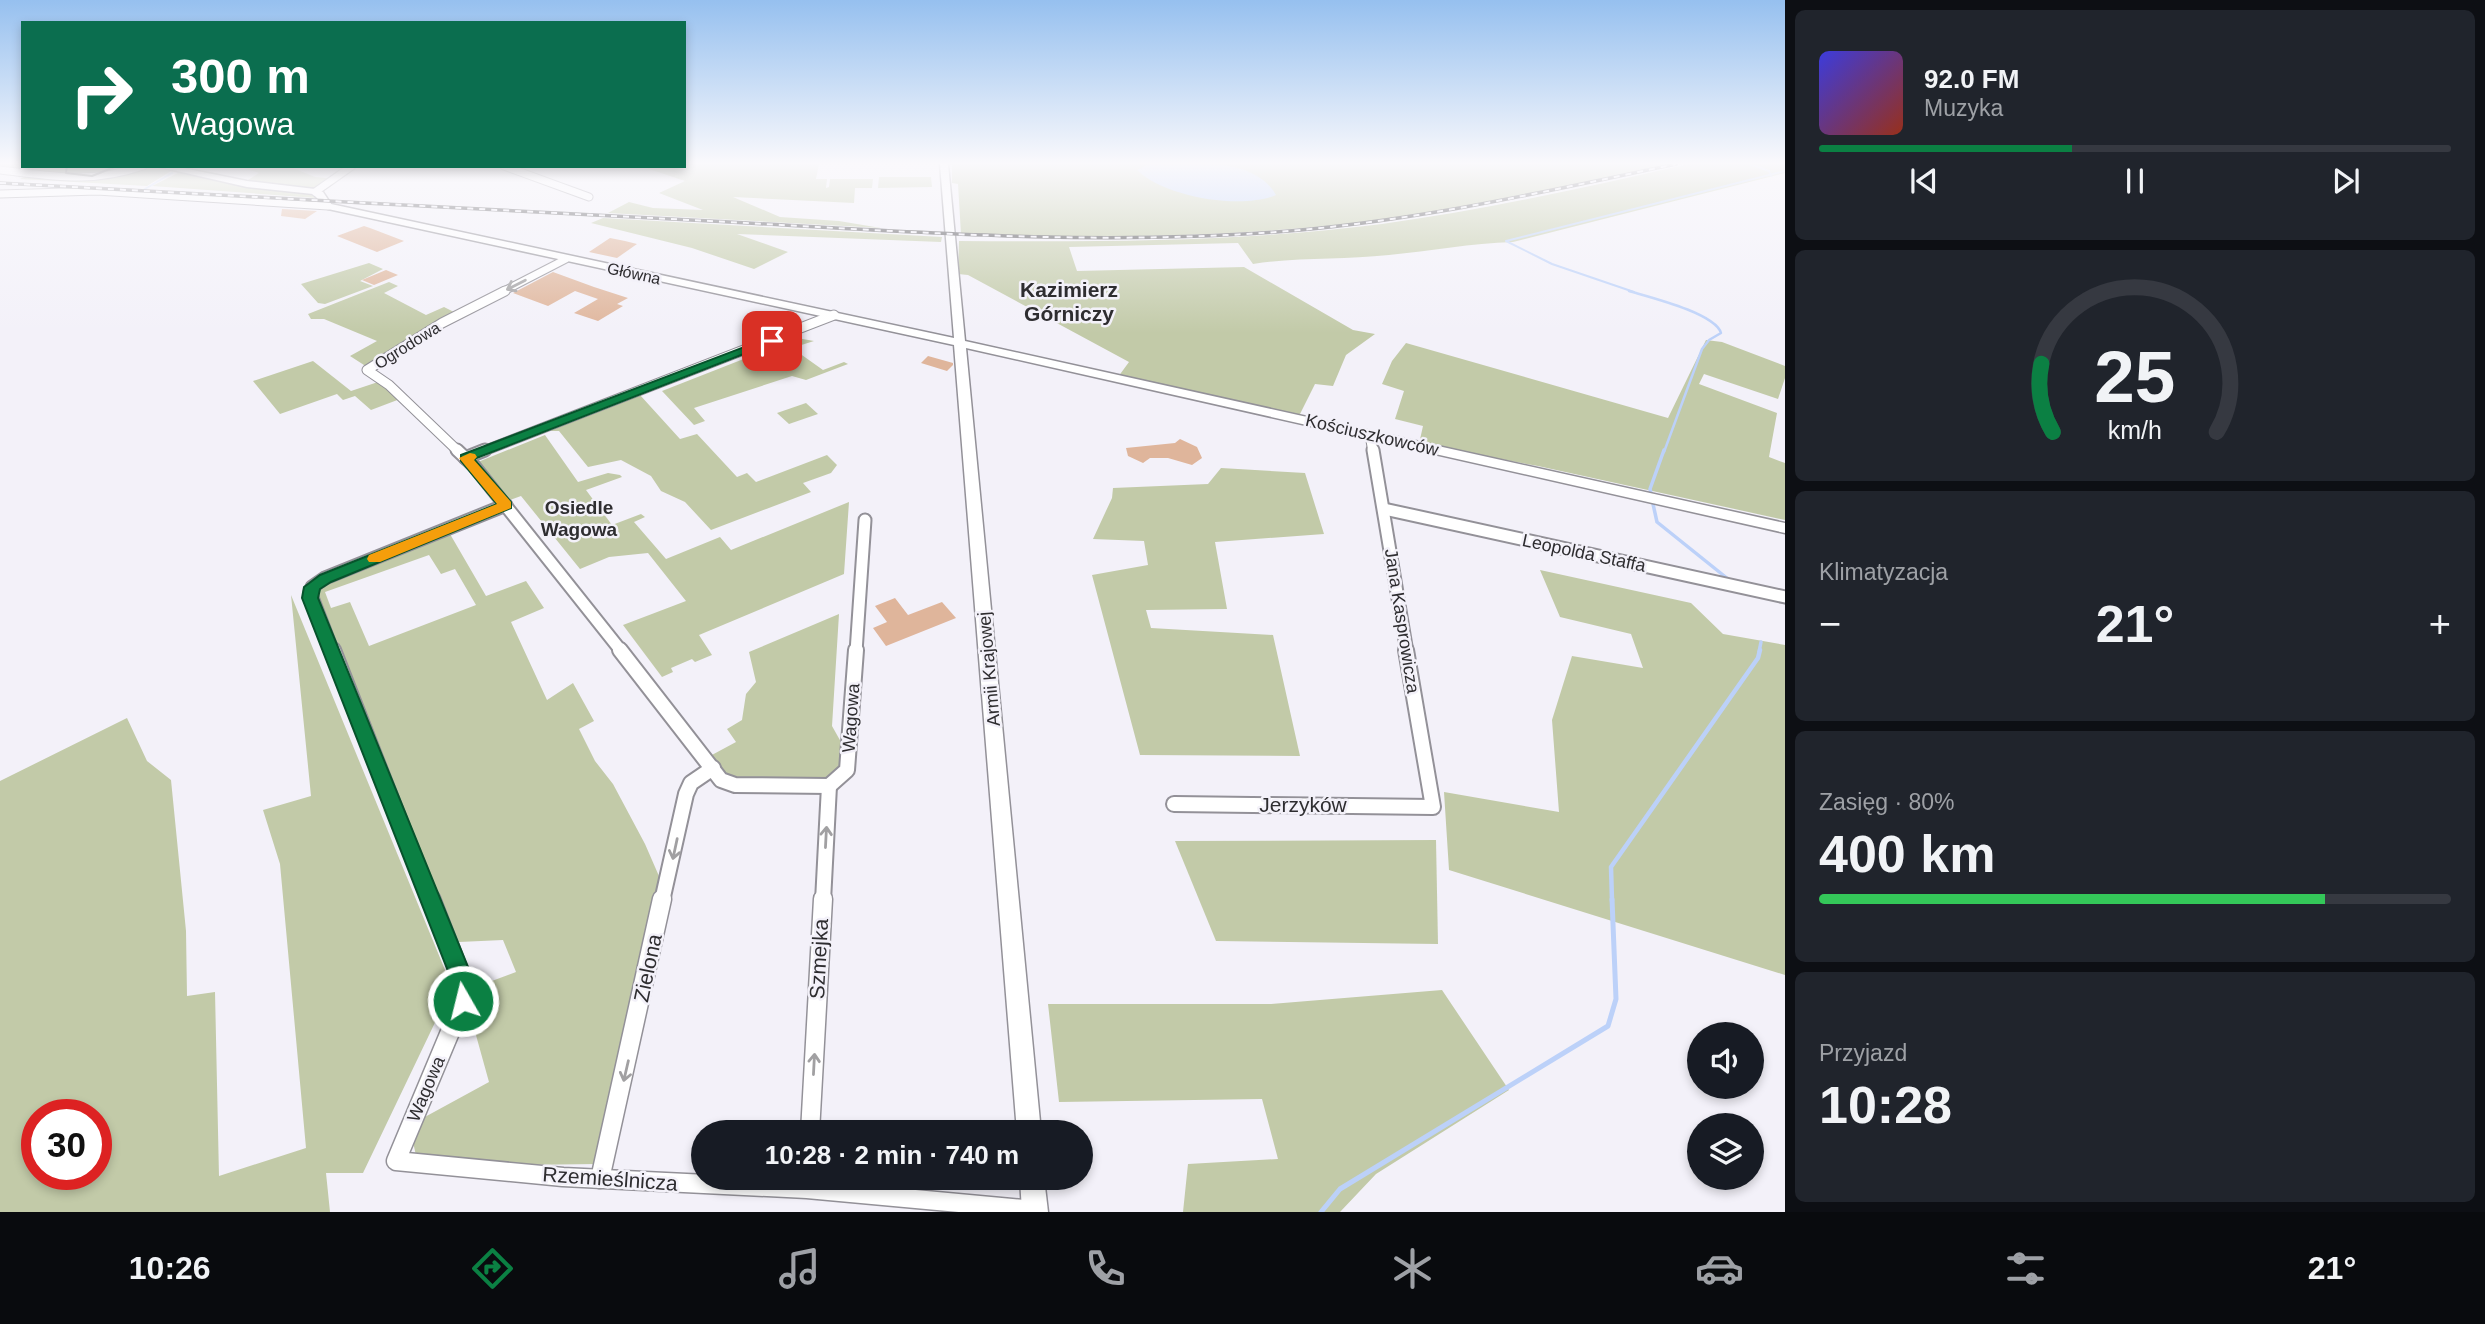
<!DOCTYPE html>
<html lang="pl">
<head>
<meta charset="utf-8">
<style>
  :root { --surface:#171b24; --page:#20242c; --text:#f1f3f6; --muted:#9ea1a6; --line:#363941; --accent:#0b8043 }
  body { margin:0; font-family:Helvetica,sans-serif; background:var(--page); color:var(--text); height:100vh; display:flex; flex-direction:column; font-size:26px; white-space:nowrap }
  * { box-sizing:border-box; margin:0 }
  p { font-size:23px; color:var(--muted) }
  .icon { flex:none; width:38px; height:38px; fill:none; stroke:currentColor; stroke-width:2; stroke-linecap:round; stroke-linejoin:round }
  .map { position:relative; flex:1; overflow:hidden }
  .panel { display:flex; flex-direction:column; gap:10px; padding:10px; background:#0d0f14; width:700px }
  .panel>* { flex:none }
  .banner { position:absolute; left:21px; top:21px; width:665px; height:147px; border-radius:0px; box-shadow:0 4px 10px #0003; background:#0b6e4f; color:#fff; overflow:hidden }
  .tools { position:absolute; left:1687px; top:1022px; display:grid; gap:14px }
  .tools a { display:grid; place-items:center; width:77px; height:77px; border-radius:50%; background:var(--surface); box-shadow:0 4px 10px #0003; font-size:35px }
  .speed { position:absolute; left:21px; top:1099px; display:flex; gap:14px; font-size:35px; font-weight:700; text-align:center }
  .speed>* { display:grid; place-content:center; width:91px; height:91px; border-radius:50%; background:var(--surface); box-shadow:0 4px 10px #0003; line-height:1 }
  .speed .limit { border:10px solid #d22; background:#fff; color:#111 }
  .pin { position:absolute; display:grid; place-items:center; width:60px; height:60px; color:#fff; margin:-30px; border-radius:14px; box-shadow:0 4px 10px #0006 }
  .me { position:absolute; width:77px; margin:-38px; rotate:352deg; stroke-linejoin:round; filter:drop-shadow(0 0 5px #0008) }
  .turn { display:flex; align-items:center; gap:24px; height:147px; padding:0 35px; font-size:32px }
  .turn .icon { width:91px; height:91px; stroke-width:2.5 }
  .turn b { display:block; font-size:49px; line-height:60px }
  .big { font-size:52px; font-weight:700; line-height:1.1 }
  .panel .tile { flex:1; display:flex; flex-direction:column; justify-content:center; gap:10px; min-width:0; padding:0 24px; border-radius:10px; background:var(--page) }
  .panel .dial { align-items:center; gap:0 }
  .dial svg { height:182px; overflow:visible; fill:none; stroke:var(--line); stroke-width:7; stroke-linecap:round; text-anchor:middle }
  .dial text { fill:var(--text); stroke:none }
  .song { display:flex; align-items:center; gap:21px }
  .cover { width:84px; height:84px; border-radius:10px; background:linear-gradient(135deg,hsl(240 70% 55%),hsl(10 70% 35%)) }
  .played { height:7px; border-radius:4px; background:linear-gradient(90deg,var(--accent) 40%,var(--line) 40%) }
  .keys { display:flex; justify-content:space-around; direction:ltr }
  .heat { display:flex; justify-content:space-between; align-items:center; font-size:38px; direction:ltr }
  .charge { height:10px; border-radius:5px; background:linear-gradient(90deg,#34c759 80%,var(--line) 0) }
  .trip { position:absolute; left:691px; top:1120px; width:402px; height:70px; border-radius:35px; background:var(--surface); box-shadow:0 4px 10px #0003; font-weight:700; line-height:70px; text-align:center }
  .tab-bar { display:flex; height:112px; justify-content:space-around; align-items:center; background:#090b0e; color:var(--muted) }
  .tab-bar .icon { width:49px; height:49px }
  .tab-bar .current { color:var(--accent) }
  .tab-bar b { font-size:32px; color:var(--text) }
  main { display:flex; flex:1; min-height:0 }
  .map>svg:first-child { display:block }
  .green { fill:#c2caa8; fill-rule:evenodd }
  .water { fill:#bcd1f9 }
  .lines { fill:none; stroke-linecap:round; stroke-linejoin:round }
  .stream-far4 { stroke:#bcd1f9; stroke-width:2 }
  .stream-far3 { stroke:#bcd1f9; stroke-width:2.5 }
  .stream-far2 { stroke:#bcd1f9; stroke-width:3.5 }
  .stream-far1 { stroke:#bcd1f9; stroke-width:4.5 }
  .stream { stroke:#bcd1f9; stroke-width:5 }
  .building { fill:#dfb59b }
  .minor-far4-casing { stroke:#939198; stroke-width:9 }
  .minor-far3-casing { stroke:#939198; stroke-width:11 }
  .minor-far2-casing { stroke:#939198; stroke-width:15 }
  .minor-far1-casing { stroke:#939198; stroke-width:18 }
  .minor-casing { stroke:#939198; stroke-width:21 }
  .tertiary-casing { stroke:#939198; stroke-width:3 }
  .minor-far4 { stroke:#fff; stroke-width:7 }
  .minor-far3 { stroke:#fff; stroke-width:9 }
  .minor-far2 { stroke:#fff; stroke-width:11 }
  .minor-far1 { stroke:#fff; stroke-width:14 }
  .minor { stroke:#fff; stroke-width:18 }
  .tertiary { fill:#fff; fill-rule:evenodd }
  .tram { stroke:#4a494d; stroke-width:2 }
  .rail-casing { stroke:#4a494d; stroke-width:3.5 }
  .rail { stroke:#f3f1f9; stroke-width:2; stroke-dasharray:6; stroke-linecap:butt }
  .oneway { stroke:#a1a0a2 }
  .route { fill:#0b8043; stroke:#07532c; stroke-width:2 }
  .slow { fill:#f59e0b }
  .labels { text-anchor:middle; stroke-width:5; stroke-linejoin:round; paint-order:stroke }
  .far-street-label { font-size:16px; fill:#2e2d30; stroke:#f3f1f9 }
  .street-label { font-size:18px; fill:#2e2d30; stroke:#f3f1f9 }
  .neighbourhood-label { font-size:19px; font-weight:bold; fill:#2e2d30; stroke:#f3f1f9 }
  .far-district-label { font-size:21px; font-weight:bold; fill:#2e2d30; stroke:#f3f1f9 }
  .near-street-label { font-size:21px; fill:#2e2d30; stroke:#f3f1f9 }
</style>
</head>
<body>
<main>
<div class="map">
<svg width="1785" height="1212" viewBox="0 0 1785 1212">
  <rect width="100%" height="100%" fill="#f3f1f9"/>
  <g class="green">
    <path d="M0,164H23V166H137L94,177L0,168Z"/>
    <path d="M684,164H819L816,179H827L826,188L829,187L830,179H873L872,188H855L854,203L733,197L780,217L839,221L881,228L608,213L629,202L653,208L703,210L659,193L685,181L640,166H684Z"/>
    <path d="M952,164H1670C1577,183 1484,207 1390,219C1248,237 1104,239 961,234L958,184L952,183Z"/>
    <path d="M1689,164H1785V173L1513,242C1471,243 1431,251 1389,255C1343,260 1298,257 1253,264L1238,243L1069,247L1077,271L1244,267L1353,330L1375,334L1346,355L1333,386L1315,384L1298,418L1199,393L1118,377L1129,362L968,275L958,274L959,241C1100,242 1242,242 1382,224C1485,210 1587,187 1689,164Z"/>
    <path d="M238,166H288L315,177L327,178L314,189L248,180L259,173Z"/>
    <path d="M149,167L171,171L147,186L20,179L26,176L56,178Z"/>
    <path d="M178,173L312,195L316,198L152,186Z"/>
    <path d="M879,177H931L932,187L878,188Z"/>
    <path d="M603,218L942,237L941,242L737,234L788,252L754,269L692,248L591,223Z"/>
    <path d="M369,263L383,269L360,281L373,286L325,304L318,303L301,284Z"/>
    <path d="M389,282L398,286L384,293L426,315L444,307L456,313L370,366L364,365L350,356L377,341L324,319H311L308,314Z"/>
    <path d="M797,338L814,341L792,348L823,370L844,362L848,364L806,380L792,376L694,408L705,421L694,425L662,391Z"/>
    <path d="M1706,340L1722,342L1785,366V378L1778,399L1704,374L1699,384L1777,413L1769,457L1785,463V520L1538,466L1419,444L1423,426L1395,419L1404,391L1382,384L1392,361L1406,343L1668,418Z"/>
    <path d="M313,361L351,391L378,382L400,399L371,410L355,396L343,400L337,394L280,414L253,381Z"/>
    <path d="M640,395L680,439L697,434L737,477L747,473L756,482L827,455L837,465L831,473L803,483L811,492L711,530L685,502L661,491L651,476L621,460L588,467L559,431H549Z"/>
    <path d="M806,403L818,414L789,424L777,413Z"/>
    <path d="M545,435L578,482L608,473L620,475L622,477L586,490L612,525L641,514L645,517L634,522L666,559L720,537L731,550L849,502L844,574L699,635L712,655L695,662L692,659L671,668L673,672L662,677L623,625L686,601L648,553L609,557L580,569L521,496L507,501L478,462Z"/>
    <path d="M1221,468L1305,473L1324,534L1215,542L1227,609L1146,610L1151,628L1273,635L1300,756L1140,755L1092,575L1148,565L1144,541L1093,539L1112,498L1113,488L1208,484Z"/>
    <path d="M450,534L486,596L526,581L544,608L511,622L547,700L573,683L594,721L579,729L595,761L613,784L645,844L662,883L597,1164L519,1165L417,1160L413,1142L423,1118L489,1082L469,1010L473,988L516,972L503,940L459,942L424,861L314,586ZM429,555L441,574L455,569L476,605L369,646L350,602L331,608L325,592Z"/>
    <path d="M1540,570L1691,603L1723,634L1785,645V975L1449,870L1444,792L1559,812L1552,720L1572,656L1643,668L1631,634L1560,617Z"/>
    <path d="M291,595L452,987L363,1173H326L330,1212H0V781L127,718L147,761L171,780L186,931L187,996L215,992L219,1176L306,1148L280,864L263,810L311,796ZM37,1115H96V1174H37Z"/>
    <path d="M839,614L832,726L841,742L840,771L818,783L726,779L710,756L736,742L727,729L742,720L746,694L756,682L749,652Z"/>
    <path d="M1436,840L1438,944L1216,941L1175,841Z"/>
    <path d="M1442,990L1509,1090L1376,1174L1340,1212H1183L1188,1164L1278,1159L1262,1099L1059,1102L1048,1004H1271Z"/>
  </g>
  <path class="water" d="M1150,164C1188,164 1254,155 1276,195C1241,210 1164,197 1137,170Z"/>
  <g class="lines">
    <g class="stream-far4">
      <path d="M1750,164L1769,171L1771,176"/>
      <path d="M140,192L172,173"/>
      <path d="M1634,292L1552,264L1506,241L1785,171"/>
    </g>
    <path class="stream-far3" d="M1629,291C1649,297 1715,313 1721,333L1709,340L1702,349L1664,452"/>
    <g class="stream-far2">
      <path d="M1651,493L1650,489L1664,450"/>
      <path d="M1653,504L1657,522L1728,579"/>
      <path d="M1759,652L1761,642"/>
    </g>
    <path class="stream-far1" d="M1612,901L1611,867L1758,658L1760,650"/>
    <path class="stream" d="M1321,1212L1340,1189L1608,1026L1616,999L1612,899"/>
  </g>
  <g class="building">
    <path d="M282,209L317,211L305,219L281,216Z"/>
    <path d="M364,226L370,228L404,241L377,252L337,236Z"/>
    <path d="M610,238L625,241L637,244L617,258L589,252Z"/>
    <path d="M386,270L398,275L374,285L362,280Z"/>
    <path d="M553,272L594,287L628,298L617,304L623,306L598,321L574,313L598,299L575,291L548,306L513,293Z"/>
    <path d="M928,356L953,363V365L947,371L921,363Z"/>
    <path d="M1180,439L1197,447L1202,458L1192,465L1168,458H1150L1143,463L1128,456L1126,448L1175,443Z"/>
    <path d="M895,598L908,615L942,602L956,618L886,646L873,628L887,622L875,606Z"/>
  </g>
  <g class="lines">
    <defs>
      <g id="minor-far4">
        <path d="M504,166L589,197"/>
        <path d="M0,170C53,176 91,184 143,166"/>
        <path d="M315,192L352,166"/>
        <path d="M0,194L97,191L328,206"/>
        <path d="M502,292L566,259"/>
      </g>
      <g id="minor-far3">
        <path d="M1370,435L1373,452"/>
        <path d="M459,452L389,385L367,370L442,323L505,291"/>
        <path d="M481,452L834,315"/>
      </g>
      <g id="minor-far2">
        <path d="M457,450L474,466L622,652"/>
        <path d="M1373,450L1407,652"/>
        <path d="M465,458L485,450"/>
        <path d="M1384,509L1785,597"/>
        <path d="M333,652L310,592L312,587L325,578L506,505"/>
        <path d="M856,652L865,520"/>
      </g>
      <g id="minor-far1">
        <path d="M333,650L431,901"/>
        <path d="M620,650L721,780L735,785L829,786L847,770L856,650"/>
        <path d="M1174,804L1433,807L1406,650"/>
        <path d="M662,901L686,794L691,783L713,768"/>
        <path d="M823,901L829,786"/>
      </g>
      <g id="minor">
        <path d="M431,899L464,984L463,1001L396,1161L563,1177L807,1189L1035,1210"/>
        <path d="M810,1132L823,899"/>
        <path d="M600,1179L662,899"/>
      </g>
      <g id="tertiary">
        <path d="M940,164H948L965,341L1785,523V533L966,348L1041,1132H1017L954,345L328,209L313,194L247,187L155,166H173L247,181L315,189L323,192L331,204L954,338Z"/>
        <path d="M1020,1178H1044L1048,1212H1022Z"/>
      </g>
    </defs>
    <use href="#minor-far4" class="minor-far4-casing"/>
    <use href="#minor-far3" class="minor-far3-casing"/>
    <use href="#minor-far2" class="minor-far2-casing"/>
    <use href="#minor-far1" class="minor-far1-casing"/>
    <use href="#minor" class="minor-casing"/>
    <use href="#tertiary" class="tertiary-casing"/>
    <use href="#minor-far4" class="minor-far4"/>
    <use href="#minor-far3" class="minor-far3"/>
    <use href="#minor-far2" class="minor-far2"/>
    <use href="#minor-far1" class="minor-far1"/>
    <use href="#minor" class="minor"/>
    <use href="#tertiary" class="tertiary"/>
    <path class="tram" d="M67,166L66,173L92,176L117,166"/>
    <defs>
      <path id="rail" d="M0,183C237,196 473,209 710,221C898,231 1088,246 1276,232C1412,222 1543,192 1676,164"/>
    </defs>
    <use href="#rail" class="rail-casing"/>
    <use href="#rail" class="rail"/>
  </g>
  <defs><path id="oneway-shaft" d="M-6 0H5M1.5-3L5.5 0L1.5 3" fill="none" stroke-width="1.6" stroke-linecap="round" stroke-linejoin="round" transform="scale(1.75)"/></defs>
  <g class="oneway">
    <use href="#oneway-shaft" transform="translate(516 285) rotate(153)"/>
    <use href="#oneway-shaft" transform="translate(826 837) rotate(-87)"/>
    <use href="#oneway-shaft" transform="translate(675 849) rotate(102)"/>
    <use href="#oneway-shaft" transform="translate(814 1064) rotate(-87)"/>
    <use href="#oneway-shaft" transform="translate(626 1071) rotate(103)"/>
  </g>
  <linearGradient id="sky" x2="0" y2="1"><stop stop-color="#96c0ef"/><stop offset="0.49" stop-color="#faf9fc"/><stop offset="1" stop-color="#faf9fc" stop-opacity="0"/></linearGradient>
  <rect width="1785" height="333" fill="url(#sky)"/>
  <path class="route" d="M768,338L777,341L474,459L511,502V508L331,582L320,589L318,598L475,984L470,1009L463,1012L455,1009L451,1001L453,984L302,598L304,587L320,575L497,504L461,461V455Z"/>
  <path class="slow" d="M470,453L475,454L477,457L474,460L511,502V508L380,562H369L367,559L369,555L497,504L459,458Z"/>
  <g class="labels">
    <g class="far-street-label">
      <text transform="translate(634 273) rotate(12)" y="6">Główna</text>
      <text transform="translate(407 345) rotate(-32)" y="6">Ogrodowa</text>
    </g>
    <g class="street-label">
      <text transform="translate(1372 435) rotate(13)" y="6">Kościuszkowców</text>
      <text transform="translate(1584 553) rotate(12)" y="6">Leopolda Staffa</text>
      <text transform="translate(1402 621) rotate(81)" y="6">Jana Kasprowicza</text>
      <text transform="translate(989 669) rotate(-95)" y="6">Armii Krajowej</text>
      <text transform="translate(851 718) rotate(-86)" y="6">Wagowa</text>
      <text transform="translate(426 1089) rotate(-67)" y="6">Wagowa</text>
    </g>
    <g class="neighbourhood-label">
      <text x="579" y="514">Osiedle<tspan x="579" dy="22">Wagowa</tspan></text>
    </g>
    <g class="far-district-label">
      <text x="1069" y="297">Kazimierz<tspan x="1069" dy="24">Górniczy</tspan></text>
    </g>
    <g class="near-street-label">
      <text x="1303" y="812">Jerzyków</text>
      <text transform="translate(819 959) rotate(-87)" y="7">Szmejka</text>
      <text transform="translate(648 968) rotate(-78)" y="7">Zielona</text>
      <text transform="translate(610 1179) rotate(4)" y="7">Rzemieślnicza</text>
    </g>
  </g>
</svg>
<div class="tools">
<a><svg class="icon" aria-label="sound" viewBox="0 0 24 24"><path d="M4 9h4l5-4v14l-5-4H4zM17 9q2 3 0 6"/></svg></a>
<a><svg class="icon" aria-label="layers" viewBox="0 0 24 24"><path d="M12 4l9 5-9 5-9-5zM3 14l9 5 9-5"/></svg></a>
</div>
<div class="speed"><div class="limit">30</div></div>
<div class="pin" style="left:772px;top:341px;background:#d93025"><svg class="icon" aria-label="arrive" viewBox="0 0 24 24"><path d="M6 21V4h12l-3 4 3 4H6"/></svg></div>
<svg class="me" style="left:463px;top:1001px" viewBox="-20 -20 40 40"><circle r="17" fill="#0b8043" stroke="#fff" stroke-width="3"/><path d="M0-11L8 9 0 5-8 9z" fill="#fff"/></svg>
<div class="trip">10:28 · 2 min · 740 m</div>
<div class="banner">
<div class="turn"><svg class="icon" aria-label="right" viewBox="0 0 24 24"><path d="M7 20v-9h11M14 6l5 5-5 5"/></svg><div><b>300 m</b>Wagowa</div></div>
</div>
</div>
<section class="panel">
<div class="tile">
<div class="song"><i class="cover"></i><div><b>92.0 FM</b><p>Muzyka</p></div></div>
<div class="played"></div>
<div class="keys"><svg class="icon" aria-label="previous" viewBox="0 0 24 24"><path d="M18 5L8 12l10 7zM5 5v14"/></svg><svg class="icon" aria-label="pause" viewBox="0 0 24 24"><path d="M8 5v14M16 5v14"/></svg><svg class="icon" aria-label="next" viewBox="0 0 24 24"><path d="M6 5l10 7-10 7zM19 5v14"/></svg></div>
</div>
<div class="tile dial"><svg viewBox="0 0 100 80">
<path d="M14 69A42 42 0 1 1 86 69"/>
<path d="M14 69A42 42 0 0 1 9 39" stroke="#0b8043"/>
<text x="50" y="56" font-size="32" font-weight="700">25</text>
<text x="50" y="72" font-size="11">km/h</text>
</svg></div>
<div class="tile"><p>Klimatyzacja</p>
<div class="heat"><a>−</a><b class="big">21°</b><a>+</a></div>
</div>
<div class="tile"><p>Zasięg · 80%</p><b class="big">400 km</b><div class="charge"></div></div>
<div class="tile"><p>Przyjazd</p><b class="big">10:28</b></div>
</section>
</main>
<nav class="tab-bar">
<b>10:26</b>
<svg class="icon current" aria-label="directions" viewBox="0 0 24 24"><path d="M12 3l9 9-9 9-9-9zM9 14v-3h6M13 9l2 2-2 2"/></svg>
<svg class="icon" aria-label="music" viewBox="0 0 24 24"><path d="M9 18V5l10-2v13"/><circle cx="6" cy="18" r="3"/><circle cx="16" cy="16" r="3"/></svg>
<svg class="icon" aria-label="phone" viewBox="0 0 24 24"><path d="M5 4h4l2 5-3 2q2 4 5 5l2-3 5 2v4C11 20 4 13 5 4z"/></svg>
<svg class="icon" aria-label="climate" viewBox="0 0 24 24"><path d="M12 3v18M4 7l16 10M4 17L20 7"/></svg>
<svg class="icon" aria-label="car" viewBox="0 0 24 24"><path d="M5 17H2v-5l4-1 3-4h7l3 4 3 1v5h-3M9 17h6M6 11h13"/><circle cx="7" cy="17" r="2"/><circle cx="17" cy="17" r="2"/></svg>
<svg class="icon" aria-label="filters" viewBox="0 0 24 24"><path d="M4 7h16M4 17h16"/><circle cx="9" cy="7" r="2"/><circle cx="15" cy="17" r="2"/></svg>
<b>21°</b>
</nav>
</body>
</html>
